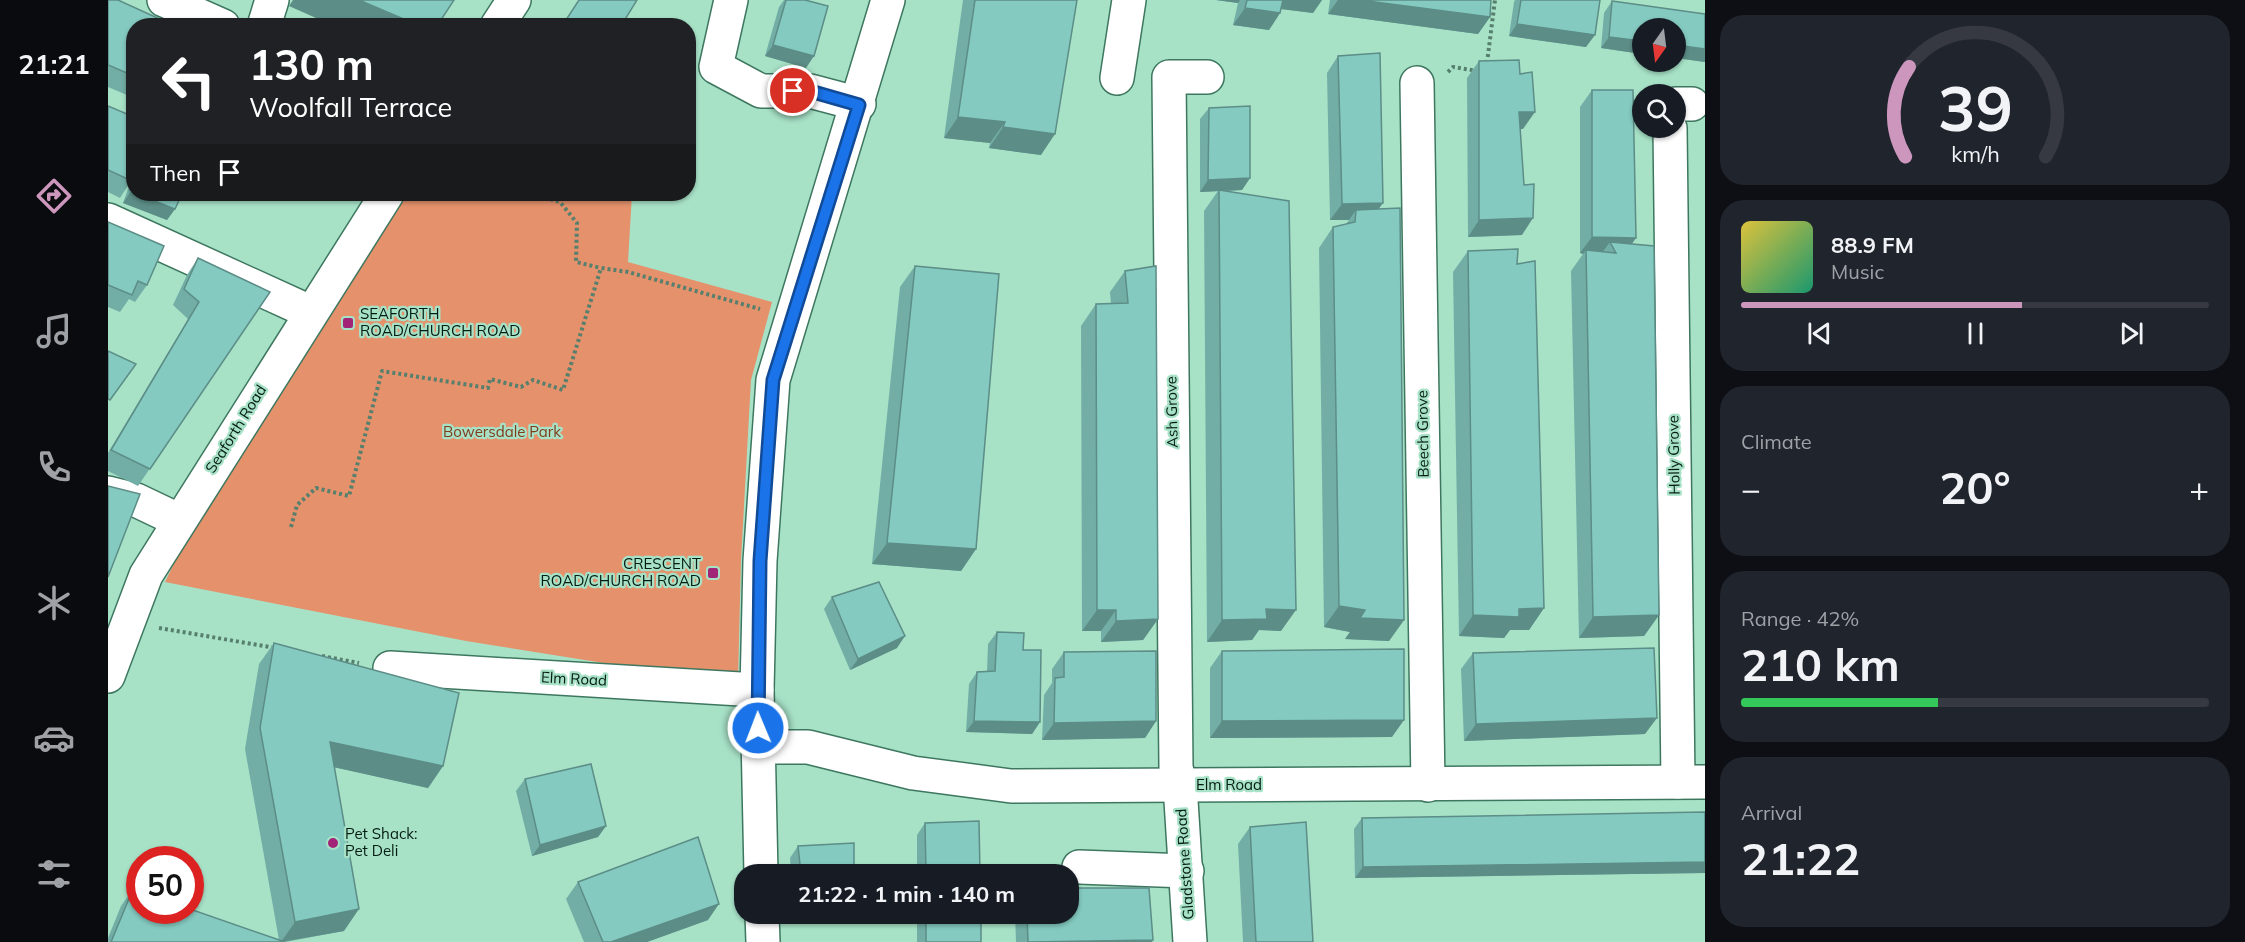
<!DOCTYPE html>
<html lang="en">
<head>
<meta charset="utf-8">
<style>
  :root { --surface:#171b24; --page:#20242c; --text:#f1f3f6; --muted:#9ea1a6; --line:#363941; --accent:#cd96bd }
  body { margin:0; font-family:Mulish,sans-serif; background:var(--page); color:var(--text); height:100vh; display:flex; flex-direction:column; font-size:22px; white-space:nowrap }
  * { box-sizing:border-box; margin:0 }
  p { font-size:20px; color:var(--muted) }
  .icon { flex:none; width:33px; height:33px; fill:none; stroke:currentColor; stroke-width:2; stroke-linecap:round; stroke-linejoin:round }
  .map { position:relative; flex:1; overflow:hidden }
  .details { display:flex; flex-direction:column; gap:15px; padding:15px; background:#0d0f14; width:540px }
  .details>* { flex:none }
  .hud { position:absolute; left:18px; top:18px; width:570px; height:183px; border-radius:24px; box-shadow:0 2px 4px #0004; background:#202124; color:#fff; overflow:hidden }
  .needle { width:39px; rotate:194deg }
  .buttons { position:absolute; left:1524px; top:18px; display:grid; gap:12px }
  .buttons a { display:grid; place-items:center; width:54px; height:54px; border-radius:50%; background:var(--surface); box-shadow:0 2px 4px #0004; font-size:30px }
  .speed { position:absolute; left:18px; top:846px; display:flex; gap:12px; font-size:30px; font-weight:700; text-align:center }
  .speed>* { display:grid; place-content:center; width:78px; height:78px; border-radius:50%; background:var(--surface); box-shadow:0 2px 4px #0004; line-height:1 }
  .speed .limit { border:9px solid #d22; background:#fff; color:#111 }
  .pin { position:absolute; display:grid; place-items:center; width:51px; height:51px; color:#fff; margin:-26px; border:3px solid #fff; border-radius:50%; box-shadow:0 2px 6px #0007 }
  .me { position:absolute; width:66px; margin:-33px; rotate:359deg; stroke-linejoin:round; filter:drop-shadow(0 0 4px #0008) }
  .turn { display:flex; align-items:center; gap:21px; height:126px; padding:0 24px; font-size:27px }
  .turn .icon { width:78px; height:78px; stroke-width:2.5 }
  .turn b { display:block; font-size:42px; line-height:51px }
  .then { display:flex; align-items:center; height:57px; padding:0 24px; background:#0003; gap:12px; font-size:22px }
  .big { font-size:45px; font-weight:700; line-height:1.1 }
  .details .tile { flex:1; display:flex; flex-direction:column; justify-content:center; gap:9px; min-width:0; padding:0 21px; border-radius:24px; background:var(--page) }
  .details .dial { align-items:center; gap:0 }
  .dial svg { height:156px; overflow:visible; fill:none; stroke:var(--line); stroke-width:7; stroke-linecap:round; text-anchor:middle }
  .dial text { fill:var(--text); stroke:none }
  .song { display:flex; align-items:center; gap:18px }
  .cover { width:72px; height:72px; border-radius:9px; background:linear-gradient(135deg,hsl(50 70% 55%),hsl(160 70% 35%)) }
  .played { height:6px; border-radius:3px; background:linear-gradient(90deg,var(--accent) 60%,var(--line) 60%) }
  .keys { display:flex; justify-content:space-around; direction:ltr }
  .heat { display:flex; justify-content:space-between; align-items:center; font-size:33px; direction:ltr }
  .charge { height:9px; border-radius:4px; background:linear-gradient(90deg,#34c759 42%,var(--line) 0) }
  .trip { position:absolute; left:626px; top:864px; width:345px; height:60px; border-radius:24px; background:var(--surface); box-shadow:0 2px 4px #0004; font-weight:700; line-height:60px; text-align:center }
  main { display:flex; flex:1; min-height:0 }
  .dock { display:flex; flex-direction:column; width:108px; justify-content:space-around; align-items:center; background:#090b0e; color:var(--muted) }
  .dock .icon { width:42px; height:42px }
  .dock .on { color:var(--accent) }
  .dock b { font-size:27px; color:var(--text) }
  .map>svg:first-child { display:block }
  .green { fill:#e4916c }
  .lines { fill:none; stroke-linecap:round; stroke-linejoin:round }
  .minor-casing { stroke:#3e775f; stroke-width:36 }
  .major-casing { stroke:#3e775f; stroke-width:36 }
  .path { stroke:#567f6d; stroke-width:4; stroke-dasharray:3 3; stroke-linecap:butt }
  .minor { stroke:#fff; stroke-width:33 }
  .major { stroke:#fff; stroke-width:33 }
  .wall { fill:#72aea5 }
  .shaded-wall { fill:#5c8d86 }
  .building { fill:#84cac0; stroke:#5c8d86; stroke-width:1.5 }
  .route-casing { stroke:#114b97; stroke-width:15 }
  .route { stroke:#1a73e8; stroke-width:10 }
  .poi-dot { fill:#a12477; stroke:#a7e2c7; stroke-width:2 }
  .labels { text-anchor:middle; stroke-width:4.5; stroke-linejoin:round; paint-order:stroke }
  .poi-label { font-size:15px; fill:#051c13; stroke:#a7e2c7; text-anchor:start }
  .street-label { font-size:15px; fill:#051c13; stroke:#a7e2c7 }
  .park-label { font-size:15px; fill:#7f3d1d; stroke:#a7e2c7 }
</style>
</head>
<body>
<main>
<nav class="dock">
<b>21:21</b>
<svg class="icon on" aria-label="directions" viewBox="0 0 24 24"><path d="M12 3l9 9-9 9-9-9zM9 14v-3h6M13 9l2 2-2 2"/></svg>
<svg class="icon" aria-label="music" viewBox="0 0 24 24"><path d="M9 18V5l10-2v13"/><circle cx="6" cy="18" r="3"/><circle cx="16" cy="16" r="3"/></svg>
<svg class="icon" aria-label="phone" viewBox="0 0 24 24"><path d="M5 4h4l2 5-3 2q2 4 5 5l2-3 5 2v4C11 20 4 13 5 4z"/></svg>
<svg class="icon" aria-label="climate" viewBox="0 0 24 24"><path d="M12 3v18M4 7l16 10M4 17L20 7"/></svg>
<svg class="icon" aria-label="car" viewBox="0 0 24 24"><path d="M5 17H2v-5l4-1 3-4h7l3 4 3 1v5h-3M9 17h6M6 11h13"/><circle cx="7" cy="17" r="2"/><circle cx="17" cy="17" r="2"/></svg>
<svg class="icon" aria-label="filters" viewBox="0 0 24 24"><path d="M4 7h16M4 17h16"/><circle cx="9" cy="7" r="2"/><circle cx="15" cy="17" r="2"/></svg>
</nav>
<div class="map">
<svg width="1597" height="942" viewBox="0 0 1597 942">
  <rect width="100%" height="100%" fill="#a7e2c7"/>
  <path class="green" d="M295,194H524L520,262L664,302L643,380L633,560L630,680L577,676L358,641L57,582L82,530Z"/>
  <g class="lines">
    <defs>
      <g id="minor">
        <path d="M56,0L115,26"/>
        <path d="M623,0L608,67L653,91H702L751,104"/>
        <path d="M156,26L164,0"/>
        <path d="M389,26L406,0"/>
        <path d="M1009,78L1021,0"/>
        <path d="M1309,83L1320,785"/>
        <path d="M1568,104H1584"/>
        <path d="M1562,128L1570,782"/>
        <path d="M0,220L202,312"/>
        <path d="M0,493L28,500L70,520"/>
        <path d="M282,668L649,690"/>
        <path d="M0,676L38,575L279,194"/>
        <path d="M650,747H700L805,773L903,786L1597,782"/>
        <path d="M971,867L1079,871"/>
        <path d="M1082,942L1072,785L1068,767L1061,77H1099"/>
      </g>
      <g id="major">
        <path d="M653,874L649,690L652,561L665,380L780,0"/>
        <path d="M654,914L655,942"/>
      </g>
    </defs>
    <use href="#minor" class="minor-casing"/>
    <use href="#major" class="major-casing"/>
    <g class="path">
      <path d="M1379,63L1387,0"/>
      <path d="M1340,72L1345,67L1370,71"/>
      <path d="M425,194L452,202L469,223L468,262L493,268"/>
      <path d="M183,527L189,505L208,488L241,496L274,371L380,388L382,379L413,387L425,380L455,390L493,268L520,272L652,309"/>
      <path d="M51,628L168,648"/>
      <path d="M214,656L251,663"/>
    </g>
    <use href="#minor" class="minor"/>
    <use href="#major" class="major"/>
  </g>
  <g class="wall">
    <path d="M0,0L26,26V98L0,87Z"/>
    <path d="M676,0H697L698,68L657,56L671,7Z"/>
    <path d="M855,0H969L933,155L881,148L882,143L836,138Z"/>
    <path d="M1108,0H1214L1205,13L1173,9L1172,13L1161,30L1125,25L1130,3Z"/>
    <path d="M1222,0H1383L1382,17L1370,34L1220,14Z"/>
    <path d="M1407,0H1492L1478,47L1401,36L1406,2Z"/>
    <path d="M1504,1L1597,14V62L1568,58L1534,28V54L1493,48L1496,13Z"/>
    <path d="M1230,56L1275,203L1270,209L1296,620L1281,641L1237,639L1242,632L1216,627L1211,248L1225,227L1238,224L1241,220H1222L1219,73Z"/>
    <path d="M1371,61L1415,129H1412L1414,235L1360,237L1359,78Z"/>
    <path d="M1484,90L1524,244L1551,615L1536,636L1471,638L1463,271L1475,254L1472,253V107Z"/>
    <path d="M0,106L26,117V194L67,209L59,220L15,203L23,181L12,198L0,192Z"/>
    <path d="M1101,108L1142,178L1134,190L1117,191L1173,631L1151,630L1144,640L1099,642L1096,211L1110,191L1092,192V119Z"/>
    <path d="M0,222L39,285L27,302L21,299L12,312L0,307Z"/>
    <path d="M1360,251L1409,264L1436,608L1421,630H1402L1396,638L1351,636L1345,272Z"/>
    <path d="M90,258L162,292L30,486L0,471V453L80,319L65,305L79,275Z"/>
    <path d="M807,266L868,549L853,571L764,564L792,287Z"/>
    <path d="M1017,271L1050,619L1035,640L993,642V631H974L973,326L988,304H1003L1002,292Z"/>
    <path d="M724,597L789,648L742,670L716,609Z"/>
    <path d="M889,632L932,722L924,734L858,732L861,684L869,672L879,671L880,644Z"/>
    <path d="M166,643L335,766L320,788L226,767L236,931L177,942H0V938L13,906L25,889L171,940L137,749L151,664Z"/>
    <path d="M1114,651L1284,737L1102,738V668Z"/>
    <path d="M956,652L1048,721L1037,738L934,740L936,695L944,683V669Z"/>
    <path d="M1365,653L1537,734L1356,741L1353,669Z"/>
    <path d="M417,779L498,826L490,837L424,856L408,791Z"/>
    <path d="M1597,812V873L1247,878L1246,829L1254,818Z"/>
    <path d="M817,823L872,874H809V835Z"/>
    <path d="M1142,827L1205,942H1135L1130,844Z"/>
    <path d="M690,846L746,874H683L682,858Z"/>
    <path d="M470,882L600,920L539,942H476L458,899Z"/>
    <rect x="809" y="914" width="64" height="28"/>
    <path d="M907,914H960L1044,942H908Z"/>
  </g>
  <g class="shaded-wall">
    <path d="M185,0H251L312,26H226L181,6Z"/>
    <path d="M1108,0H1132L1130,3Z"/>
    <path d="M1170,0H1214L1205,13L1165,8Z"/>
    <path d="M1230,0H1252L1382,17L1370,34L1220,14Z"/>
    <path d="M1137,8L1172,13L1161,30L1125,25Z"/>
    <path d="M1409,24L1487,35L1478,47L1401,36Z"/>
    <path d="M1501,37L1534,41V54L1493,48Z"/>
    <path d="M665,45L706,56L698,68L657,56Z"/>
    <path d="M1568,45L1597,49V62L1568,58Z"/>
    <path d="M1411,112H1427L1415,129H1399Z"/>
    <path d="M850,117L897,122L882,143L836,138Z"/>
    <path d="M895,127L947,134L933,155L881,148Z"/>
    <path d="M1142,178L1134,190L1092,192L1100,180Z"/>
    <path d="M23,191L26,192V194H29L67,209L59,220L15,203Z"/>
    <path d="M1275,203L1263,219L1248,210L1241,220H1222L1234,204Z"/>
    <path d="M1425,218L1414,235L1360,237L1371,220Z"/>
    <path d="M1484,237L1528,238L1516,255L1508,253L1502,242L1493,254L1478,250L1475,254L1472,253Z"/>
    <path d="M779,543L868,549L853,571L764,564Z"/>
    <path d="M1231,606L1257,610L1296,620L1281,641L1237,639L1242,632L1216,627Z"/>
    <path d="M1436,608L1421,630H1402L1396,638L1351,636L1365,615L1411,609Z"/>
    <path d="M1158,609L1188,610L1173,631L1151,630L1144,640L1099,642L1114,620Z"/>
    <path d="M989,610H1008L993,631H974Z"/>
    <path d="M1551,615L1536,636L1471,638L1485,617Z"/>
    <path d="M1050,619L1035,640L993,642L1008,621Z"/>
    <path d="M797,636L789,648L742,670L750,659Z"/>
    <path d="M1549,718L1537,734L1356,741L1368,724Z"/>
    <path d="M1296,720L1284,737L1102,738L1114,721Z"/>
    <path d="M866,721L932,722L924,734L858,732Z"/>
    <path d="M1048,721L1037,738L934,740L946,723Z"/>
    <path d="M222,742L335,766L320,788L207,763Z"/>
    <path d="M498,826L490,837L424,856L432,845Z"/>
    <path d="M1597,862V873L1247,878L1255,867Z"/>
    <path d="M611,904L600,920L539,942H503Z"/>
    <path d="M251,909L236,931L173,942L187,922Z"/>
    <path d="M1045,940L1044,942H920Z"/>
  </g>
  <g class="building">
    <path d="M0,0H10L67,26H26V76L0,65Z"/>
    <path d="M251,0H346L329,26H312Z"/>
    <path d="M471,0H529L513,26H454Z"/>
    <path d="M678,0H697L720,6L706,56L665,45Z"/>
    <path d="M867,0H969L947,134L895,127L897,122L850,117Z"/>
    <path d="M1139,0H1175L1172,13L1137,8Z"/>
    <path d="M1252,0H1383L1382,17Z"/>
    <path d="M1413,0H1492L1487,35L1409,24Z"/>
    <path d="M1504,1L1597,14V49L1568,45V28H1534V41L1501,37Z"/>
    <path d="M1272,53L1275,203L1234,204L1230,56Z"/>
    <path d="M1411,60L1412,74L1424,72L1427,112H1411L1416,185L1426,184L1425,218L1371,220V61Z"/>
    <path d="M1484,90H1525L1528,238L1484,237Z"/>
    <path d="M0,106L26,117V176L24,181L0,170Z"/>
    <path d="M1142,106V178L1100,180L1101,108Z"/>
    <path d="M1111,190L1181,201L1188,610L1158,609L1159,619L1114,620Z"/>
    <path d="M29,194H74L67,209Z"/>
    <path d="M1292,208L1296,620L1252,618L1257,610L1231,606L1225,227L1247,222L1248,210Z"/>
    <path d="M0,222L56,246L39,285L30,281L24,295L0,285Z"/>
    <path d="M1502,242L1546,246L1551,615L1485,617L1478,250L1508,253Z"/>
    <path d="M1410,249L1409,264L1427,261L1436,608L1411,609V617L1365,615L1360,251Z"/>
    <path d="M90,258L162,292L42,469L3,450L91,302L76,289Z"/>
    <path d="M807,266L891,274L868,549L779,543Z"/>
    <path d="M1048,266L1050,619L1008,621V610H989L988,304L1020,303L1017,271Z"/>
    <path d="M0,351L28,364L2,400L0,399Z"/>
    <path d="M0,486L32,494L0,577Z"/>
    <path d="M771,582L797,636L750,659L724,597Z"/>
    <path d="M889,632L916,633L915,650H933L932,722L866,721L869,672L887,671Z"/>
    <path d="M166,643L351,693L335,766L222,742L251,909L187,922L152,728Z"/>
    <path d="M1546,648L1549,718L1368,724L1365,653Z"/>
    <path d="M1296,649V720L1114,721V651Z"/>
    <path d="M1048,651V721L946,723L947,678L956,677V652Z"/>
    <path d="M483,764L498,826L432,845L417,779Z"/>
    <path d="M1597,812V862L1255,867L1254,818Z"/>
    <path d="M871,821L872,874H818L817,823Z"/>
    <path d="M1198,822L1205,942H1148L1142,827Z"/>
    <path d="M590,837L611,904L503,942H495L470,882Z"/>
    <path d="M746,843V874H693L690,846Z"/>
    <path d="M960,888H1041L1045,940L920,942L919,914H960Z"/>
    <path d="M25,889L32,892V910H82V909L177,942H3Z"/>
    <rect x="818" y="914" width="55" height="28"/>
  </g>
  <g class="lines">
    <defs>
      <path id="route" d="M650,728L652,561L665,380L751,105L702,91H685"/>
    </defs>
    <use href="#route" class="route-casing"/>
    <use href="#route" class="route"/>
  </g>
  <g class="poi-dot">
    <rect x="234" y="317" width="12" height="12" rx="3"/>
    <rect x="599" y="567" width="12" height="12" rx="3"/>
    <circle cx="225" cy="843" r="6"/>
  </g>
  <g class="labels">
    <g class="poi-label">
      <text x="252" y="319">SEAFORTH<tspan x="252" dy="17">ROAD/CHURCH ROAD</tspan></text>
      <text x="593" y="569" text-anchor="end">CRESCENT<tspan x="593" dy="17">ROAD/CHURCH ROAD</tspan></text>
      <text x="237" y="839">Pet Shack:<tspan x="237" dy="17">Pet Deli</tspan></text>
    </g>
    <g class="street-label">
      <text transform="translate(1064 412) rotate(-91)" y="5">Ash Grove</text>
      <text transform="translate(128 429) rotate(-58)" y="5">Seaforth Road</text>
      <text transform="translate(1315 434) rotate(-91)" y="5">Beech Grove</text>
      <text transform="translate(1566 455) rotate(-91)" y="5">Holly Grove</text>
      <text transform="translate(466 679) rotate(3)" y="5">Elm Road</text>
      <text x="1121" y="790">Elm Road</text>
      <text transform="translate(1077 864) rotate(-94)" y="5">Gladstone Road</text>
    </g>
    <g class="park-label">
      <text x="394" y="437">Bowersdale Park</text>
    </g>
  </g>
</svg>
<div class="buttons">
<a><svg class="needle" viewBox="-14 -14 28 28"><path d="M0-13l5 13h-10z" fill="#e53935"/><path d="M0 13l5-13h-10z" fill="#9ea1a6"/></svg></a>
<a><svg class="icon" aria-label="search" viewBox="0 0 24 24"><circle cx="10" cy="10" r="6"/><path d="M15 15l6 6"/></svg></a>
</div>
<div class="speed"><div class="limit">50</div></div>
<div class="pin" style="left:685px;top:91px;background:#d93025"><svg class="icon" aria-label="arrive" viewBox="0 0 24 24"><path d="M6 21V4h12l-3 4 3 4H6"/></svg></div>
<svg class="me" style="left:650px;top:728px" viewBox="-20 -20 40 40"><circle r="17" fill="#1a73e8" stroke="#fff" stroke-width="3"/><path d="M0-11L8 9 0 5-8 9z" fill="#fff"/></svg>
<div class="trip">21:22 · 1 min · 140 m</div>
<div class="hud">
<div class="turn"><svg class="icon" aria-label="left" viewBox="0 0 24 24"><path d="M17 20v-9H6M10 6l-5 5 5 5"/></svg><div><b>130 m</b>Woolfall Terrace</div></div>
<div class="then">Then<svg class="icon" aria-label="arrive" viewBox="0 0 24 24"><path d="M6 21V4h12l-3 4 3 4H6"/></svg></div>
</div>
</div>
<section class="details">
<div class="tile dial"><svg viewBox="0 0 100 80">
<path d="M14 69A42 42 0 1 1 86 69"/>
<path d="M14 69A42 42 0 0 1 16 23" stroke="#cd96bd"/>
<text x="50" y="56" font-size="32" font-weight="700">39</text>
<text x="50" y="72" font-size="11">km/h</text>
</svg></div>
<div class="tile">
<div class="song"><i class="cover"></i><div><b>88.9 FM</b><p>Music</p></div></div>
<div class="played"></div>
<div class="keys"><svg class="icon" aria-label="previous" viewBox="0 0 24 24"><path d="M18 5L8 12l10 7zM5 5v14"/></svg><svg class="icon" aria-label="pause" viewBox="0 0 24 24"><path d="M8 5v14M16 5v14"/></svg><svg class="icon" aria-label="next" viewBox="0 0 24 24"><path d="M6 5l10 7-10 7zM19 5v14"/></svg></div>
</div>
<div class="tile"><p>Climate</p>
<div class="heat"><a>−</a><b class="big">20°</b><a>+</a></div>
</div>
<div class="tile"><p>Range · 42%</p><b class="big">210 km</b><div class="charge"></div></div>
<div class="tile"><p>Arrival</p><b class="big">21:22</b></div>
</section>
</main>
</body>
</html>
